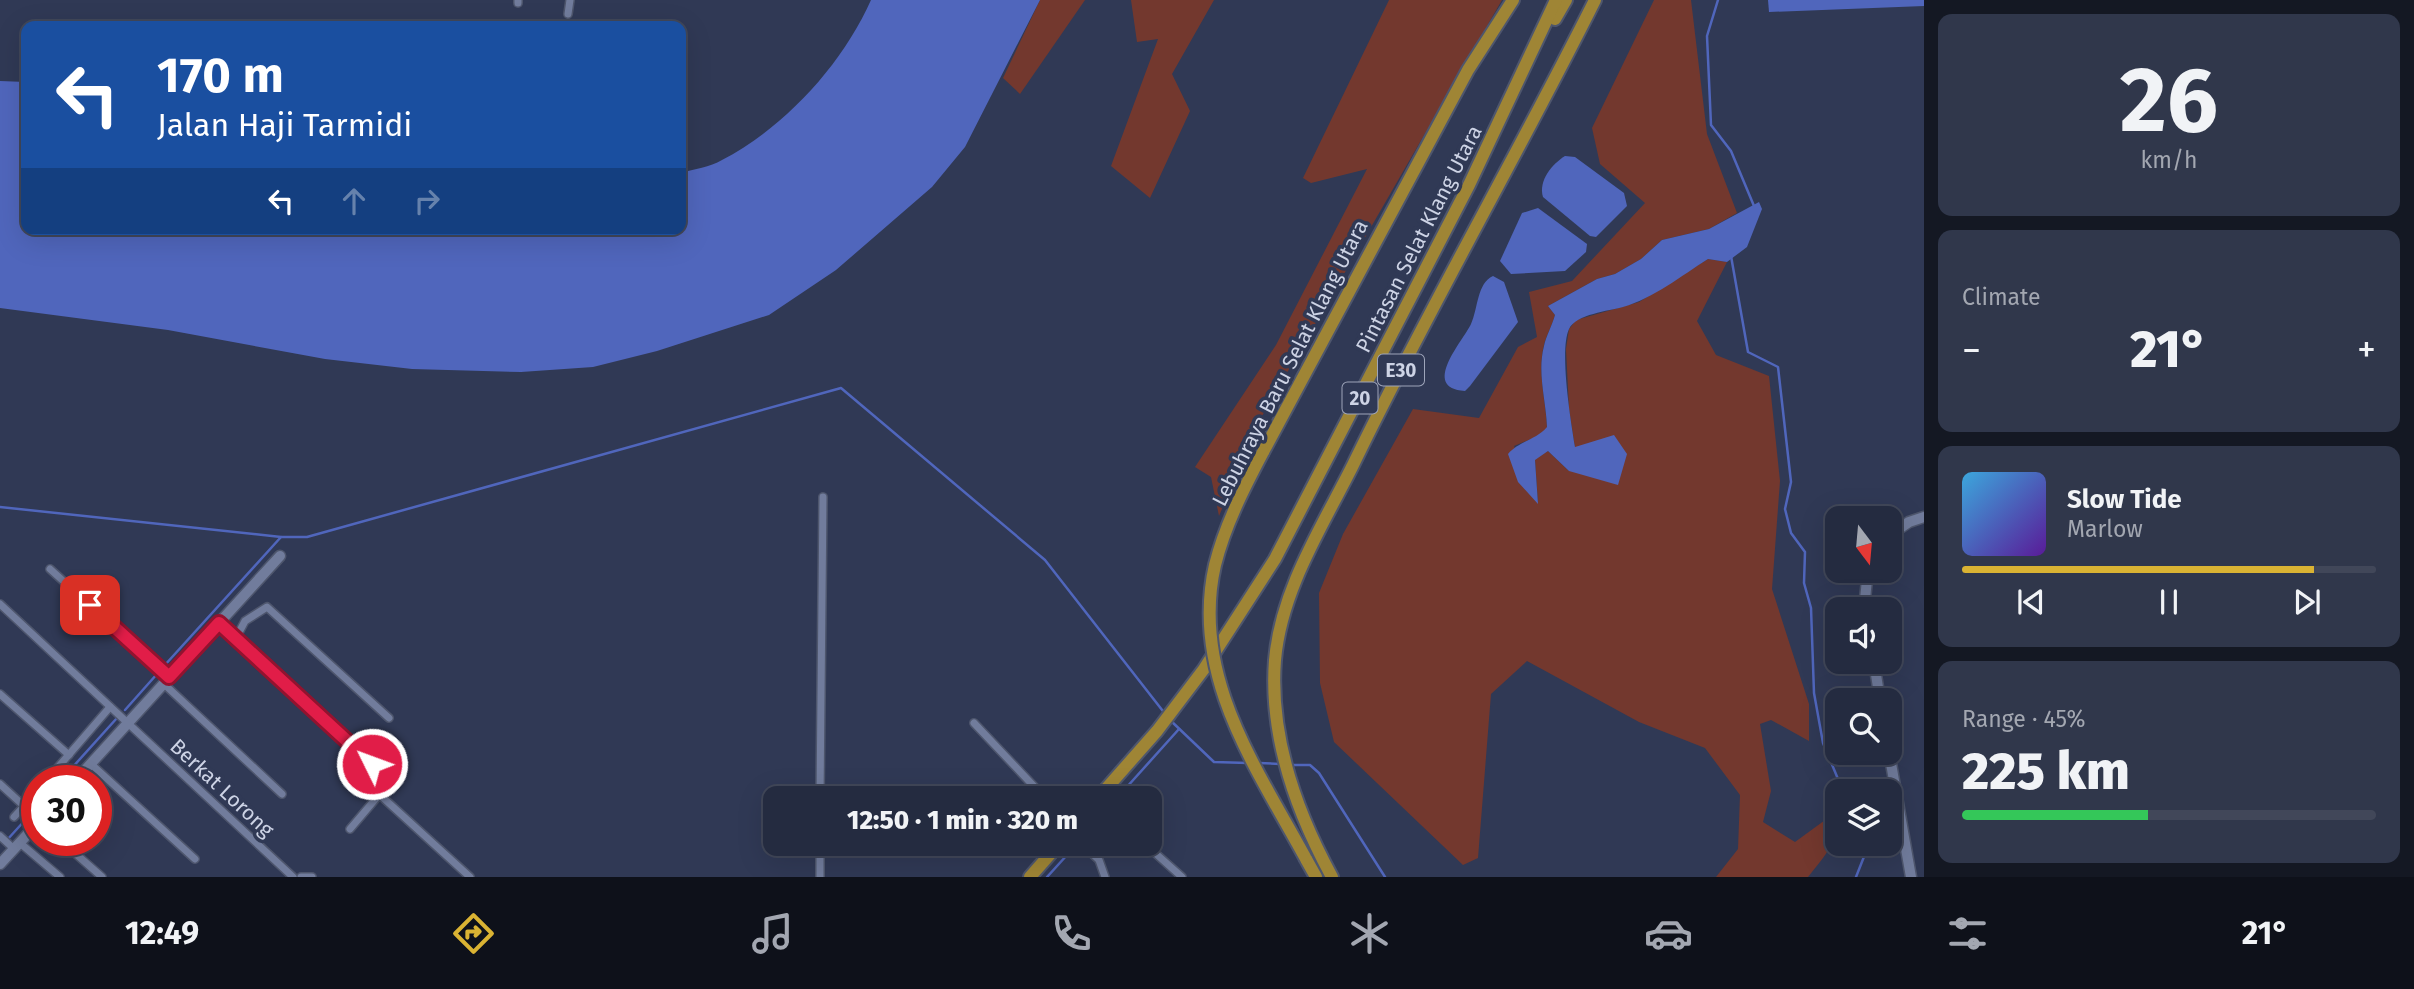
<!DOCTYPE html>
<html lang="en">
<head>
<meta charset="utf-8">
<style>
  :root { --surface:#242b40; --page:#30374b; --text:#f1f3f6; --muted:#a3a7b1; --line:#414759; --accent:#dab333 }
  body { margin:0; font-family:"Fira Sans",sans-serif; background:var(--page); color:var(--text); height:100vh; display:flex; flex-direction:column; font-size:26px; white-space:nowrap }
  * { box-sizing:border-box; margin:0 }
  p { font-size:23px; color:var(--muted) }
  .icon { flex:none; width:38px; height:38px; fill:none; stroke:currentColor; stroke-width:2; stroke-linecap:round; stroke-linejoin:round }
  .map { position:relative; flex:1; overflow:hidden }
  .sheet { display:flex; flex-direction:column; gap:14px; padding:14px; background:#141823; width:490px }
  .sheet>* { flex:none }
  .banner { position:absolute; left:21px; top:21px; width:665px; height:214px; border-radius:14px; box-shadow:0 7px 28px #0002,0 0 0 2px var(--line); background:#1a4fa0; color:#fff; overflow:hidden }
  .needle { width:46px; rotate:164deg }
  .fabs { position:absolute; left:1825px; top:506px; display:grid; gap:14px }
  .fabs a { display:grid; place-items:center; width:77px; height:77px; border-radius:14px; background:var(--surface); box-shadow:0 7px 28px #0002,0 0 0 2px var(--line); font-size:35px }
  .speed { position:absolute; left:21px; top:765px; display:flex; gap:14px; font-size:35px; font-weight:700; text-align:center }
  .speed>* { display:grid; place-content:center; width:91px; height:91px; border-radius:50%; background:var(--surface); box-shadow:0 7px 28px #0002,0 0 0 2px var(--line); line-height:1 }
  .speed .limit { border:10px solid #d22; background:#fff; color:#111 }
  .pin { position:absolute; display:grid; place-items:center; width:60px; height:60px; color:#fff; margin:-30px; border-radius:14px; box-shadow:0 4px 10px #0006 }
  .me { position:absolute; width:77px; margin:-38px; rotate:312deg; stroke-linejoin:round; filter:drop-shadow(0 0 5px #0008) }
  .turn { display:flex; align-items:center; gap:24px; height:147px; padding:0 21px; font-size:32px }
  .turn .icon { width:91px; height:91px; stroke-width:2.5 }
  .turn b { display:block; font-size:49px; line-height:60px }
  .lanes { display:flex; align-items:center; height:66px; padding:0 21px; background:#0003; justify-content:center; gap:35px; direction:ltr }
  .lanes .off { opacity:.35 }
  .big { font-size:52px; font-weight:800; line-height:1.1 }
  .sheet .tile { flex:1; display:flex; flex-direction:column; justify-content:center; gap:10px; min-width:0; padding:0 24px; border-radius:14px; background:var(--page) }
  .sheet .dial { align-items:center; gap:0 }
  .dial b { font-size:91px; line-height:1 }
  .song { display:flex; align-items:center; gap:21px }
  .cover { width:84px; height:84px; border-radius:10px; background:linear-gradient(135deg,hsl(200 70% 55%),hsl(270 70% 35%)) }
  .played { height:7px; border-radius:4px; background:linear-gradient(90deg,var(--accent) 85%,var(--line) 85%) }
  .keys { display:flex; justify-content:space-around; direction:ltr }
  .heat { display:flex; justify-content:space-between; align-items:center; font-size:38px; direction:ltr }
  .charge { height:10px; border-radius:5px; background:linear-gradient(90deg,#34c759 45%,var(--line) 0) }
  .trip { position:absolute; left:763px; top:786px; width:399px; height:70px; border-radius:14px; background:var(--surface); box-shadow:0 7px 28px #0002,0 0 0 2px var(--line); font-weight:800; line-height:70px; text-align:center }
  .dock { display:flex; height:112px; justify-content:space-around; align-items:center; background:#0e111a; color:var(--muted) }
  .dock .icon { width:49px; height:49px }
  .dock .current { color:var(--accent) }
  .dock b { font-size:32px; color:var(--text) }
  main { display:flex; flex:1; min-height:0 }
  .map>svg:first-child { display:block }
  .green { fill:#73382e }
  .water { fill:#5066bc }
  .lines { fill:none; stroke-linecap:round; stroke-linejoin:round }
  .stream { stroke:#5066bc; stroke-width:2.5 }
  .street-casing { stroke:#4e566d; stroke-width:10 }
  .secondary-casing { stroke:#4e566d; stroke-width:13 }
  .highway-casing { stroke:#4e566d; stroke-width:16 }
  .street { stroke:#717c9c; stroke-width:7 }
  .secondary { stroke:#717c9c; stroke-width:10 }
  .highway { stroke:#9f8535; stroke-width:12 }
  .highway-bridge-casing { stroke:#4e566d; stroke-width:16; stroke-linecap:butt }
  .highway-bridge { stroke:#9f8535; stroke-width:12 }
  .route-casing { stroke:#92132f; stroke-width:18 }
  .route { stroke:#e11d48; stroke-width:12 }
  .labels { text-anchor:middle; stroke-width:7; stroke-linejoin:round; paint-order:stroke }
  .shield { fill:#303955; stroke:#9ea5ba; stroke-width:2 }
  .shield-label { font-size:19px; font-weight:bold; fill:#cdd3e5 }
  .street-label { font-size:21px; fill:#cdd3e5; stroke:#303955 }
</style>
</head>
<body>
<main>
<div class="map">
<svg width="1924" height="877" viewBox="0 0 1924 877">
  <rect width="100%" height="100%" fill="#303955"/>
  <g class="green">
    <path d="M1040,0H1085L1020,94L1003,78Z"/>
    <path d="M1131,0H1214L1172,74L1190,111L1150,198L1111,166L1158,39L1137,42Z"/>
    <path d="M1389,0H1502L1258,423L1219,516L1211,477L1195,467L1276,345L1367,169L1311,183L1303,178Z"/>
    <path d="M1654,0H1691L1707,134L1737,213L1709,229L1662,240L1641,259L1615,274L1597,279L1548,306L1555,315C1552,326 1546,336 1544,345C1537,373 1546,400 1547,428L1541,435L1514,446L1538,503L1535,459L1548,451L1569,471L1575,448L1569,409L1566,349L1569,329L1576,320L1639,302L1708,259L1727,262L1697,321L1716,355L1769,376L1780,481L1772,589L1809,704V741L1771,720L1760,724L1771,791L1763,822L1795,842L1832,815L1837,817C1838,843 1823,858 1808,877H1716L1738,849L1740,795L1705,748L1639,722L1527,661L1491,694L1478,858L1463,865L1334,742L1320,683L1319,593L1343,534L1413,409L1479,418L1518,347L1537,337L1529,292L1572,281L1645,203L1600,164L1592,128Z"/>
  </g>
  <g class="water">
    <path d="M871,0H1040L965,147L932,187L836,270L769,315L657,351L593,367L521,372L412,369L325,359L168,330L0,308V81L26,82V229H681V173C694,169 710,167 722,160C785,127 842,65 871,0Z"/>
    <path d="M1768,0H1924V6L1769,12Z"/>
    <path d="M1565,156L1575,157L1624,193L1627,206L1596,237L1590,236L1543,197C1538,181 1552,164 1565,156Z"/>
    <path d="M1759,202L1762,209L1747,247L1727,262L1708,259C1681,276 1654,298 1623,307C1609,311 1576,314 1569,329C1559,351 1571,422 1575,447L1614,435L1627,454L1618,485L1569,471L1548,451L1535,460L1538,504L1518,482L1508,454C1519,441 1536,440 1547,427C1546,400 1537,373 1544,346C1546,336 1552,326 1555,315L1548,306L1597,279L1615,274L1641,259L1662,240L1709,229Z"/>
    <path d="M1538,208L1587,244L1586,252L1565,271L1511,274L1500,261L1522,213Z"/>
    <path d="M1493,276L1504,282L1518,322L1470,386L1465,391C1420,388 1463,341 1471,324C1478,309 1477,283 1493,276Z"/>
  </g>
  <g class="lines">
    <g class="stream">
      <path d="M1718,0L1707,36L1711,125L1731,151L1754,206"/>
      <path d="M1731,256L1748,352L1778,367L1791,482L1785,509L1791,533L1805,552L1804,583L1811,608L1814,693L1823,743L1843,791"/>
      <path d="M0,507L281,537H307L841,388L1045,560L1166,715"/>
      <path d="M164,666L281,537"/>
      <path d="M125,710L157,674"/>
      <path d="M1170,720L1214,762L1248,763"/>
      <path d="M1259,763L1280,764"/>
      <path d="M1290,765H1310L1319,773L1385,877"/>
      <path d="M61,780L117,718"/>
      <path d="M1117,798L1179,729"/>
      <path d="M7,840L37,807"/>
      <path d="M1047,877L1077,844"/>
      <path d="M1856,877L1869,844"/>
    </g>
    <defs>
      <g id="street">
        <path d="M518,3V0"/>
        <path d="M568,14L570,0"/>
        <path d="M50,569L169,677"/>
        <path d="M0,604L293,877"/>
        <path d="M219,623L390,781"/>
        <path d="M235,640L245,621L267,607L389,718"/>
        <path d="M164,684L282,794"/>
        <path d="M0,694L69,755"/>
        <path d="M974,723L1045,798"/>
        <path d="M91,764L195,859"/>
        <path d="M47,780L110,707"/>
        <path d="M0,784L24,806"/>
        <path d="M380,795L470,877"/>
        <path d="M820,798L823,497"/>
        <path d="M14,817L37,792"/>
        <path d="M350,829L401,769"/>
        <path d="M0,836L14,849"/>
        <path d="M60,840L102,877"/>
        <path d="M20,843L60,877"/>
        <path d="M1082,844L1099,860L1105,877"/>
        <path d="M1145,844L1182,877"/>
        <path d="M301,877H312"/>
        <path d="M820,877V844"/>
      </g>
      <g id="secondary">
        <path d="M1890,535L1909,522L1924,517"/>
        <path d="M1864,609L1868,570"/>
        <path d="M1874,662L1880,700"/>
        <path d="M1889,752L1911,877"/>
        <path d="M76,780L280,556"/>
        <path d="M0,864L37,824"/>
      </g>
      <g id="highway">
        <path d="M1555,19L1566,0"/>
        <path d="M1263,452L1468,70L1513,0"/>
        <path d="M1098,798L1157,731L1204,669L1275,559L1469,185L1556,0"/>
        <path d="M1306,859L1316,877"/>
        <path d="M1030,877L1059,844"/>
        <path d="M1332,877C1296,811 1269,737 1275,660C1281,590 1322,527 1353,465C1429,308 1517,156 1595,0"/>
      </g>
    </defs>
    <use href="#street" class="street-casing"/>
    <use href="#secondary" class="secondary-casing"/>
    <use href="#highway" class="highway-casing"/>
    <use href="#street" class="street"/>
    <use href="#secondary" class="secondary"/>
    <use href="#highway" class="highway"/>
    <defs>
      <path id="highway-bridge" d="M1263,452C1244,488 1225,525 1215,565C1190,675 1256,767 1306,859"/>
    </defs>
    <use href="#highway-bridge" class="highway-bridge-casing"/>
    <use href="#highway-bridge" class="highway-bridge"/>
  </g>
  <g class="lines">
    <defs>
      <path id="route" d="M90,605L169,677L219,623L372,764"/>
    </defs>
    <use href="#route" class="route-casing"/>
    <use href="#route" class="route"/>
  </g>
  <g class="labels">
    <g class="shield">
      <rect x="1378" y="354.5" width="46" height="31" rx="5"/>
      <rect x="1342.5" y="382.5" width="35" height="31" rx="5"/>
    </g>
    <g class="shield-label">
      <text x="1401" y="377">E30</text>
      <text x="1360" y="405">20</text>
    </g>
    <g class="street-label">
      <text transform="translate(1419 239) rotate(-63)" y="7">Pintasan Selat Klang Utara</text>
      <text transform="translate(1290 363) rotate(-63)" y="7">Lebuhraya Baru Selat Klang Utara</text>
      <text transform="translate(222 788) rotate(43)" y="7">Berkat Lorong</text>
    </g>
  </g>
</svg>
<div class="fabs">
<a><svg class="needle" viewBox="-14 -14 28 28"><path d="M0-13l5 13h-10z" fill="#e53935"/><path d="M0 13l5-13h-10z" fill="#a3a7b1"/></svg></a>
<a><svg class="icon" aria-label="sound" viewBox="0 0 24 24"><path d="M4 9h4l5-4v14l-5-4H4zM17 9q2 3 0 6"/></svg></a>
<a><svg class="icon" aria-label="search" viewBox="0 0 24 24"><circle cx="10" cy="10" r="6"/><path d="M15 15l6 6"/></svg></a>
<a><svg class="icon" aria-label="layers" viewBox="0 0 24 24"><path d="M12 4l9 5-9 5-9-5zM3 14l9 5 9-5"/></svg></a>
</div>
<div class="speed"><div class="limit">30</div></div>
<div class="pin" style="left:90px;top:605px;background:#d93025"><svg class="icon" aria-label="arrive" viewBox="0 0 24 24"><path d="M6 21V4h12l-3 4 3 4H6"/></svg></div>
<svg class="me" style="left:372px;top:764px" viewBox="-20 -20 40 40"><circle r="17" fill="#e11d48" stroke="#fff" stroke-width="3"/><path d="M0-11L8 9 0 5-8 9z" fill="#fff"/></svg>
<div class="trip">12:50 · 1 min · 320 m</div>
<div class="banner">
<div class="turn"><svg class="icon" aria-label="left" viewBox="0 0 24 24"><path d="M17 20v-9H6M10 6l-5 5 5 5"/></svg><div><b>170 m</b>Jalan Haji Tarmidi</div></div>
<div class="lanes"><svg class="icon" aria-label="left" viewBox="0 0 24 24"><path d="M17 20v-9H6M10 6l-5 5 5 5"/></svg><svg class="icon off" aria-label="ahead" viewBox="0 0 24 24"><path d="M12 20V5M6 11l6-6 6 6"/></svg><svg class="icon off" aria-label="right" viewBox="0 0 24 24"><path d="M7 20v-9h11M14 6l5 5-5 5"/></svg></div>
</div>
</div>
<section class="sheet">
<div class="tile dial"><b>26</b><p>km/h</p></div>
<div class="tile"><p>Climate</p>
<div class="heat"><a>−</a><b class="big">21°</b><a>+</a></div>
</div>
<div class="tile">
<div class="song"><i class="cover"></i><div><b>Slow Tide</b><p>Marlow</p></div></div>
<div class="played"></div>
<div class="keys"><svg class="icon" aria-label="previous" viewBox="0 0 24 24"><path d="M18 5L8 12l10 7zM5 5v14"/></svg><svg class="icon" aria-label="pause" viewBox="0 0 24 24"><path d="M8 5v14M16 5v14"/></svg><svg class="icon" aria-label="next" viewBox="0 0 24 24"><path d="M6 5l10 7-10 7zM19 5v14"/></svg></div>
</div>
<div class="tile"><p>Range · 45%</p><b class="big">225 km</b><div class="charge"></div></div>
</section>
</main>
<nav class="dock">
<b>12:49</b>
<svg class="icon current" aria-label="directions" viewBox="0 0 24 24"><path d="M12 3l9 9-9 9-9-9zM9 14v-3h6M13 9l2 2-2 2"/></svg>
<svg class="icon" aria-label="music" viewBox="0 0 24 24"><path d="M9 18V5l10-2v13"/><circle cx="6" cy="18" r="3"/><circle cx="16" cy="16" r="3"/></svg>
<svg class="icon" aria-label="phone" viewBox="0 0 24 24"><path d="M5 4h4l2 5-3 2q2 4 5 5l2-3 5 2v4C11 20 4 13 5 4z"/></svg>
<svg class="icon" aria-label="climate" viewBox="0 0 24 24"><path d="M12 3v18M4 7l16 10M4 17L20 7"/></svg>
<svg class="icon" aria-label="car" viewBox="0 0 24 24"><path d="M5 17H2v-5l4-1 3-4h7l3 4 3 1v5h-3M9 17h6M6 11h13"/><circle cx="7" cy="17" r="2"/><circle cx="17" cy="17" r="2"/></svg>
<svg class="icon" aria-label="filters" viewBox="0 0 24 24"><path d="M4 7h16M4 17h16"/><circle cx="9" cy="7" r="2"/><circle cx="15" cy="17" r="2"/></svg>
<b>21°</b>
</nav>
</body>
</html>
